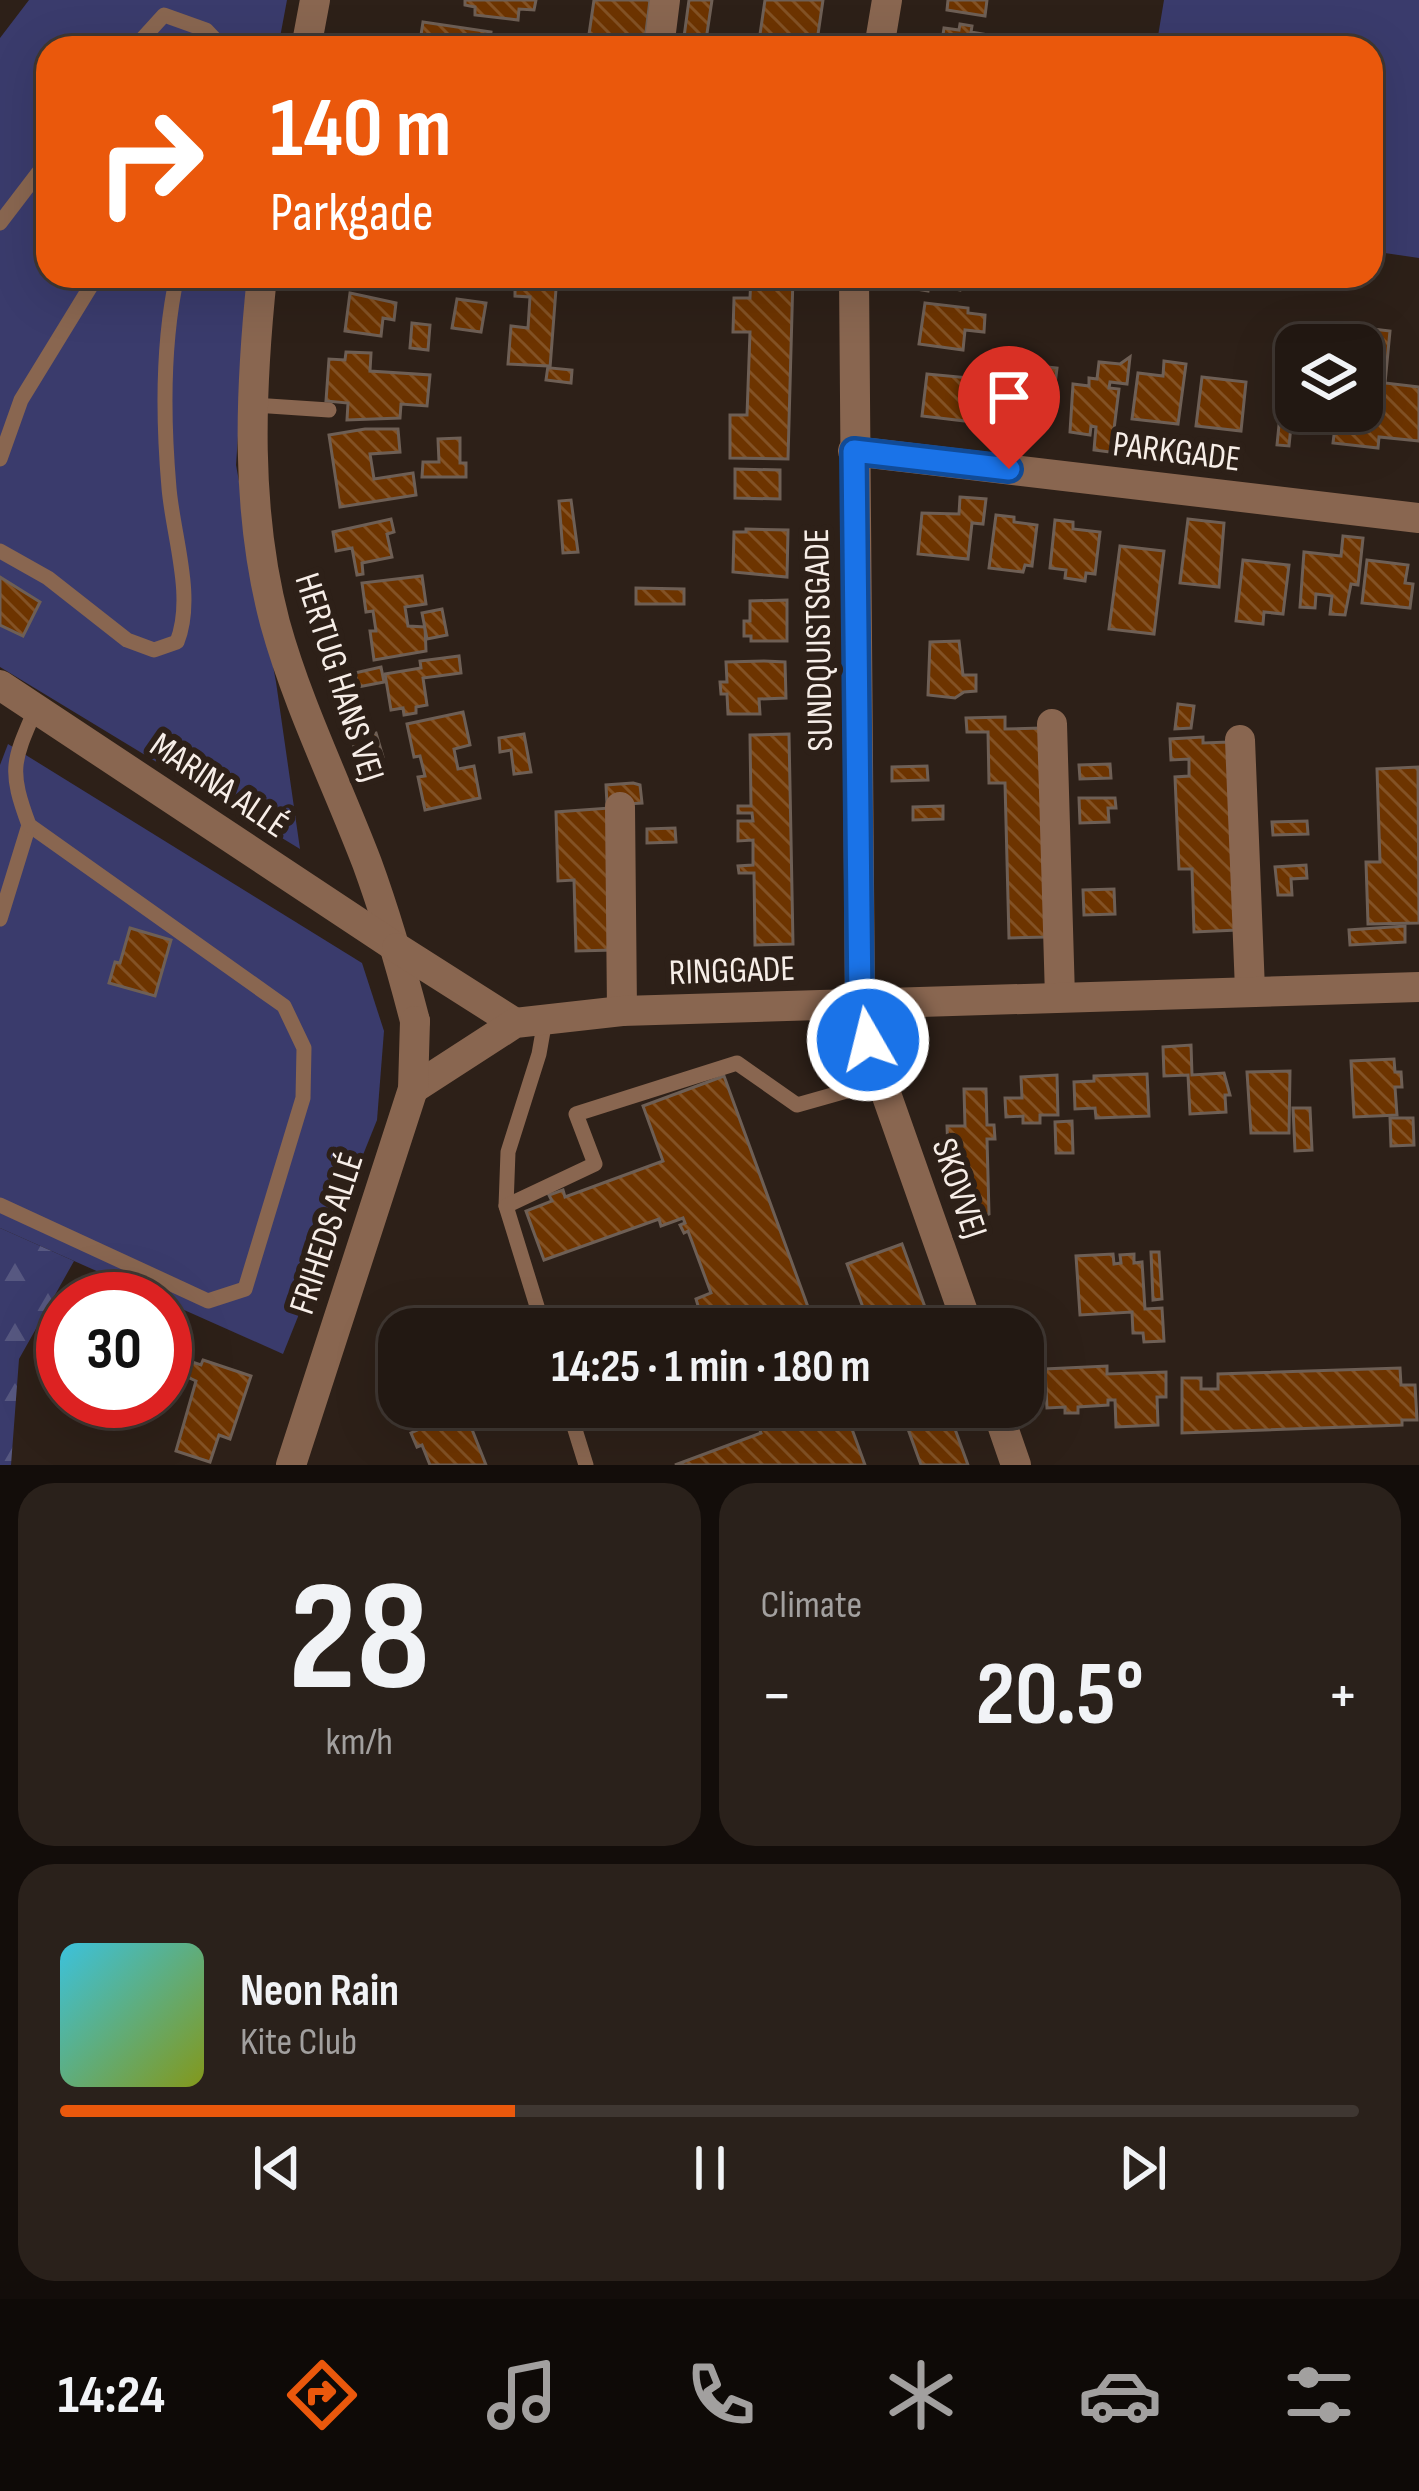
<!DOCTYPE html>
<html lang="en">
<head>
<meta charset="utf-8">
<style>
  :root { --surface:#221812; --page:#2a211b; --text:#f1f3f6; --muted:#a2a09f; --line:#3f3732; --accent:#ea580c }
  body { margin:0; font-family:"Sofia Sans Condensed",sans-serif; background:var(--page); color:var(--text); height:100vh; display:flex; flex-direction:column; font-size:45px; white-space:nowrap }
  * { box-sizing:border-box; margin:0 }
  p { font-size:39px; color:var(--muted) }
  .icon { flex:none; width:66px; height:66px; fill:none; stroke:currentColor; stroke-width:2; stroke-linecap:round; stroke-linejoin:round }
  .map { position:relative; height:1465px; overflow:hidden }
  .sheet { display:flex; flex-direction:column; gap:18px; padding:18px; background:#130d0a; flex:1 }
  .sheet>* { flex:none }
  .guide { position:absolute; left:36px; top:36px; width:1347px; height:252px; border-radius:36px; box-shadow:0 12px 48px #0002,0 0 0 3px var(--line); background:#ea580c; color:#fff; overflow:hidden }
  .controls { position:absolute; left:1275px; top:324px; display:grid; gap:24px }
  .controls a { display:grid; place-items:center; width:108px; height:108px; border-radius:24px; background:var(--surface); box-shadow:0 12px 48px #0002,0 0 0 3px var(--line); font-size:60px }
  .speed { position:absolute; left:36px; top:1272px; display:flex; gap:24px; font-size:60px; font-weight:700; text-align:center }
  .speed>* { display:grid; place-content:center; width:156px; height:156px; border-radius:50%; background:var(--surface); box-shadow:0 12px 48px #0002,0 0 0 3px var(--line); line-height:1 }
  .speed .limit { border:18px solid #d22; background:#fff; color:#111 }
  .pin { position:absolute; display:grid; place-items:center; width:102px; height:102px; color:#fff; margin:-123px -51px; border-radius:50% 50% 50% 0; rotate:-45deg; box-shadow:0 0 12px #0007 }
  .pin .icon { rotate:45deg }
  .me { position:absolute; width:132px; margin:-66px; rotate:352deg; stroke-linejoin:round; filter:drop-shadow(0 0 9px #0008) }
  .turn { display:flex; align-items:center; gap:42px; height:252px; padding:0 36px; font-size:54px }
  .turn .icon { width:156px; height:156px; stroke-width:2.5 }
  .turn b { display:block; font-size:84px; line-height:102px }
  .big { font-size:90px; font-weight:700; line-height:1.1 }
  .sheet .widget { flex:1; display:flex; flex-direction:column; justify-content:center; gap:18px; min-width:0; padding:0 42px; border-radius:36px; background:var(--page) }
  .sheet .dial { align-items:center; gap:0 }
  .dial b { font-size:156px; line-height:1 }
  .song { display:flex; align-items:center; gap:36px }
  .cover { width:144px; height:144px; border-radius:18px; background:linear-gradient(135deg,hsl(190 70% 55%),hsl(70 70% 35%)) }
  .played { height:12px; border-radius:6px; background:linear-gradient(90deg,var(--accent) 35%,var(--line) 35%) }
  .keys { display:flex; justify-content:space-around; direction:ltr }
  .heat { display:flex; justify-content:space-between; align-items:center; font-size:66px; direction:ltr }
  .sheet .tiles { flex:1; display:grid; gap:18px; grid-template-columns:1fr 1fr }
  .widget:last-child { grid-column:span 2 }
  .trip { position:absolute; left:378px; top:1308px; width:666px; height:120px; border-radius:36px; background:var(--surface); box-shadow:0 12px 48px #0002,0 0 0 3px var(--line); font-weight:700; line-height:120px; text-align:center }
  .tab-bar { display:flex; height:192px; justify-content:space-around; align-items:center; background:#0e0a07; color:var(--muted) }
  .tab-bar .icon { width:84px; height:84px }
  .tab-bar .on { color:var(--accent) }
  .tab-bar b { font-size:54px; color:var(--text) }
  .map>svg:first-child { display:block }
  .green { fill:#3a3b6c }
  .forest { fill:url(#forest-firs) }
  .building { fill:url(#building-back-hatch); stroke:#6e5f55; stroke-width:3 }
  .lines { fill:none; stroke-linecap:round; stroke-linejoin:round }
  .service { stroke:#896650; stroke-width:15 }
  .minor { stroke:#896650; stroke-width:30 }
  .tertiary { stroke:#896650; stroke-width:30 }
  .route-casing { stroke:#114b97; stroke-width:30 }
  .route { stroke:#1a73e8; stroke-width:21 }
  .labels { text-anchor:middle; stroke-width:12; stroke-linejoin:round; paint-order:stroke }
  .street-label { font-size:36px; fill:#f7eee8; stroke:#2d2018 }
</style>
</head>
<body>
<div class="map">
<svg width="1419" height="1465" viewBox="0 0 1419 1465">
  <defs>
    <pattern id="forest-firs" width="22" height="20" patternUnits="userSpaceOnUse" patternTransform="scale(3)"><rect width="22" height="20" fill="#3a3b6c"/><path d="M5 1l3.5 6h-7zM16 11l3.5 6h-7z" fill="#575881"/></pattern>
    <pattern id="building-back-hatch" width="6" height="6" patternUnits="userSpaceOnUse" patternTransform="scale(3)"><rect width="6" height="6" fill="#6d3400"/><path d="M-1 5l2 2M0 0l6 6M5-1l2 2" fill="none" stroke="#835225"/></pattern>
  </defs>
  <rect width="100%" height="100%" fill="#2d2018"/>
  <g class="green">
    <path d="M29,0H287L278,48H48V276H249L236,465L276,682L300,849L0,667V38Z"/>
    <path d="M1164,0H1419V258L1371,251V48H1156Z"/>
    <path d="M8,744L362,963L384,1031L377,1120L283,1354L0,1228V765Z"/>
  </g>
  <path class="forest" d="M0,1228L74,1261L19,1359L11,1465H0Z"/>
  <g class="building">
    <path d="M465,0H536L534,10L519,9L518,20L475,15V7L465,5Z"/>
    <path d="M594,0H650L644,48H587Z"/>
    <path d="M689,0H712L706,40L684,37Z"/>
    <path d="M765,0H823L816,48H758Z"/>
    <path d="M948,0H987L985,16L947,10Z"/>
    <path d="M423,22L491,32L489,48H419Z"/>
    <path d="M960,24L972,26L971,32L994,36L992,48H941L944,28L959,30Z"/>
    <path d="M480,276H557L550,368L572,370L571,383L546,380L548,366L508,364L511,326L528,328L530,297L515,296V288L479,285Z"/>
    <path d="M751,276H793L788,459L730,458V415H747L750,332H733L734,298H750Z"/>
    <path d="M894,276H963L960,290L929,284L928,291L893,285Z"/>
    <path d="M350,293L396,303L394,320L383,318L381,336L345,331Z"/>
    <path d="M457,299L486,303L481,332L452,328Z"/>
    <path d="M925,303L968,308V313L985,315L984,332L965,330L963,350L919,344Z"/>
    <path d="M412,323L430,325L428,350L410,348Z"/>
    <path d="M1356,327L1390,331L1385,383L1419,387V441L1379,437L1378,448L1333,443L1337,411H1362V345H1354Z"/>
    <path d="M346,352L371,353L370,371L430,375L427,406L401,404L400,418L347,420L348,403L326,401L329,359L345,360Z"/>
    <path d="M1130,357L1127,384L1110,382L1109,388L1119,389L1114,429L1121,430L1118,453L1094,450L1096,427L1091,426L1090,435L1070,432L1073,384L1089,386V378L1097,379L1099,362L1120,364Z"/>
    <path d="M1164,361L1186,364L1178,424L1132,419L1138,373L1163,376Z"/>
    <path d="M1011,363L1057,368L1051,417L1006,412Z"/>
    <path d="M927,374L970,378L965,421L922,416Z"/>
    <path d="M1202,377L1246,382L1241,431L1196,426Z"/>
    <path d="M1283,385L1295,386L1289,446L1277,445Z"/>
    <path d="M365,429H398L400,452L370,454L374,479L413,473L416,495L340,507L329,435Z"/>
    <path d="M460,438V463H466V477H422L423,462H439L438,439Z"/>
    <path d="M735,469L780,470V499L735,498Z"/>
    <path d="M960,497L986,499L983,524L972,523L968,559L918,554L922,513L959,514Z"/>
    <path d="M571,500L578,552L563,553L559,501Z"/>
    <path d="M996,515L1014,517V522L1037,525L1032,566L1025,565L1023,572L989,568Z"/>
    <path d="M391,519L394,532L387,534L392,557L362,563L363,574L357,575L352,548L336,551L333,532Z"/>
    <path d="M1188,519L1224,523L1219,587L1180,583Z"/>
    <path d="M1055,520L1073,522V529L1100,532L1095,574L1086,573L1085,581L1065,578L1066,570L1050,568Z"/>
    <path d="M746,529L788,530L787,577L733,572L734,532H746Z"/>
    <path d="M1343,536L1363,538L1358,585L1351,584L1345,615L1330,614L1332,596L1316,594L1315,608L1300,607L1304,552L1341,556Z"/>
    <path d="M1120,546L1164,551L1154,634L1109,629Z"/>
    <path d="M1243,560L1289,565L1283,614L1264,612L1263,624L1236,621Z"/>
    <path d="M1367,560L1408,565L1405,583L1413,584L1410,608L1362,603Z"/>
    <path d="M422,576L426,604L405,607L408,626L425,627L426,651L374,660L370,631H376L373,611L366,612L362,583Z"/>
    <path d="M0,577L40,602L23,636L0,625Z"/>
    <path d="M636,588L684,589V604H636Z"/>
    <path d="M787,600V641H751V636H744V621H750V601Z"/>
    <path d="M442,609L447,635L427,639L422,613Z"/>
    <path d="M959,641L963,675H976V691L964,692L955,698L928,695L930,642Z"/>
    <path d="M459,656L461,673L423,678L427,705L416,707V713L404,715L403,708L391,710L385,674L421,668L420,661Z"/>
    <path d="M764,661L785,662L786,698L759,699L760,714H728L727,694H721L720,682H727L726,662Z"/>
    <path d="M381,667L384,682L358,687L355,673Z"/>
    <path d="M1178,704L1194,706L1191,728L1175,729Z"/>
    <path d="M463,712L470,745L454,749L458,769L474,766L480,798L425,810L418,777L425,776L420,756L414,757L407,724Z"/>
    <path d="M1005,717V729L1041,728L1046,937L1009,938L1005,783H989L988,732H967L966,718Z"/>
    <path d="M376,733L383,757L358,763L352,739Z"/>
    <path d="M524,734L531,772L514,774L511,750L500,752L499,738Z"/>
    <path d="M789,734L793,944L755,945L754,873H739L738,866L753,865V840L738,841V821H753L752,813H738V806H751L750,735Z"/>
    <path d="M1203,737V743L1229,742L1237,930L1194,932L1192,869H1179L1175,777L1189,776V759L1171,760L1170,739Z"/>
    <path d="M1110,764L1111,778L1080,779L1079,765Z"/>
    <path d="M927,766L928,780L892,781V767Z"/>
    <path d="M1418,767L1419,923L1368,924L1366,862H1380L1377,769Z"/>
    <path d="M633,783L640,785L642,803L607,805L606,785Z"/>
    <path d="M1079,798H1115L1116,808H1108L1109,822L1080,823Z"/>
    <path d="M943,806V819L913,820V807Z"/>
    <path d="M609,808L614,950L576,951L574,880L558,881L556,812Z"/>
    <path d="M1307,821L1308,834L1273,835L1272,822Z"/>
    <path d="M675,828L676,842L647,843V829Z"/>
    <path d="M1306,865L1307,878L1291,879L1292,895H1278L1275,867Z"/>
    <path d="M1114,889L1115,914L1084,915L1083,890Z"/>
    <path d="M1405,926V942L1350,945L1349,930Z"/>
    <path d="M130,928L171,940L155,996L109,983L115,962L120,963Z"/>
    <path d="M1191,1045L1192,1075L1224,1073L1230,1095H1225L1226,1112L1190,1114L1188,1075L1164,1076L1163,1047Z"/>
    <path d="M1394,1059L1395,1072H1401L1402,1087H1395L1397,1115L1354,1117L1351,1061Z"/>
    <path d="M1290,1071L1289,1133H1251L1247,1072Z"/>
    <path d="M1147,1074L1149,1116L1096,1118L1095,1108L1075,1109L1074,1082L1094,1081V1076Z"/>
    <path d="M1057,1075L1058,1115H1040V1123H1023V1116L1006,1117L1005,1098H1022L1021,1077Z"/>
    <path d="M724,1076L816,1329H694L688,1313L699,1309L696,1299L711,1293L688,1231L684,1233L680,1225L685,1223L683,1218L661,1226L659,1219L544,1260L526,1211L552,1201L549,1195L563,1190L565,1197L663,1161L643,1106Z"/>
    <path d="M964,1089H986L987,1125H994L995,1139H987L989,1214L970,1221L957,1192L953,1150H948L947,1126H965Z"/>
    <path d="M1293,1108H1310L1312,1150L1295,1151Z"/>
    <path d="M1390,1118H1413L1414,1145L1391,1146Z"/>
    <path d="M1072,1121L1073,1153H1056L1055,1122Z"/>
    <path d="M902,1244L933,1329H871L847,1264Z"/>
    <path d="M1151,1252H1159L1162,1299L1153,1300Z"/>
    <path d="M1113,1254L1114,1264L1121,1263L1120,1255L1134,1254V1263L1142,1262L1145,1309L1162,1308L1164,1341L1144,1342L1143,1333H1133L1132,1312L1080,1315L1076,1256Z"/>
    <path d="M203,1360L251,1376L230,1439L219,1435L210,1462L176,1451L196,1381L183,1375L182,1366L189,1361L201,1365Z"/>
    <path d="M1107,1366V1374L1166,1372V1397H1157L1158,1425L1116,1427L1115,1400H1108V1405L1078,1407V1413H1065V1407L1047,1408L1045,1369Z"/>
    <path d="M1400,1368L1401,1385H1415L1417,1420H1402V1425L1182,1433V1378H1201V1389H1218V1374Z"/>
    <path d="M751,1407H844L865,1465H675L761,1433Z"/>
    <path d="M900,1407H947L968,1465H921Z"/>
    <path d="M464,1409L486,1465H430L422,1445L417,1447L411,1433Z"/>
  </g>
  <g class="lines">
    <g class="service">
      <path d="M134,48L164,15L206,30L223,48"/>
      <path d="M0,223L48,160"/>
      <path d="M253,405L329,410"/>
      <path d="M0,459L21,400L97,276"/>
      <path d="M0,551L48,578L127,640L154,650L177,642C195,597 173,536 169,488C163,419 162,344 177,276"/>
      <path d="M0,919L29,825"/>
      <path d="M0,1205L208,1301L245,1289L303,1098L304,1048L284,1006L29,825C8,769 13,761 36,708"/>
      <path d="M506,1206L508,1152L539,1054L545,1020"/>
      <path d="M544,1329L506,1206L595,1164L576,1114L737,1063L797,1105L882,1081"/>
      <path d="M568,1407L586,1465"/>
    </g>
    <g class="minor">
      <path d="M306,48L315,0"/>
      <path d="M659,48L665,0"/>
      <path d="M879,48L887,0"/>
      <path d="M262,276C250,391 245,510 275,623C298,706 336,782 367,863C386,915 401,967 415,1021"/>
      <path d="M854,276L860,1003L871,1051L969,1329"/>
      <path d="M853,451L1419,518"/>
      <path d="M0,685L397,948"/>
      <path d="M1052,724L1060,997"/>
      <path d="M1240,740L1250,990"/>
      <path d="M620,807L622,1011"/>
      <path d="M996,1407L1016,1465"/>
    </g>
    <g class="tertiary">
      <path d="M397,948L515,1023"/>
      <path d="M413,1089L515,1023L622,1011L1419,987"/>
      <path d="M291,1465L413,1089L415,1021"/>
    </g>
  </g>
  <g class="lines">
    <defs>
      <path id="route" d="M868,1040L860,1003L854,451L1009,469"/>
    </defs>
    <use href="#route" class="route-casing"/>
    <use href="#route" class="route"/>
  </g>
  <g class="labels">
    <g class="street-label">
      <text transform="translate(1177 450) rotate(7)" y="13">PARKGADE</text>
      <text transform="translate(817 640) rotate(-91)" y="13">SUNDQUISTSGADE</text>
      <text transform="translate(341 677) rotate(72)" y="13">HERTUG HANS VEJ</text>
      <text transform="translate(220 784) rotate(34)" y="13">MARINA ALLÉ</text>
      <text transform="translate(732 969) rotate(-2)" y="13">RINGGADE</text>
      <text transform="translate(961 1188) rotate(71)" y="13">SKOVVEJ</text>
      <text transform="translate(325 1233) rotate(-72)" y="13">FRIHEDS ALLÉ</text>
    </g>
  </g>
</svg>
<div class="controls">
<a><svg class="icon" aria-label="layers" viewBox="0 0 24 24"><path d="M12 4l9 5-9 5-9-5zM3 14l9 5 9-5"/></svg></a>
</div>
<div class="speed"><div class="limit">30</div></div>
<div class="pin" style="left:1009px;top:469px;background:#d93025"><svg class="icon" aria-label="arrive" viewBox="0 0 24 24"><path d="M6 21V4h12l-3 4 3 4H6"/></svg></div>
<svg class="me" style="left:868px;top:1040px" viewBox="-20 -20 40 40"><circle r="17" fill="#1a73e8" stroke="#fff" stroke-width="3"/><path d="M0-11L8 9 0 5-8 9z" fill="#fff"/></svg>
<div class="trip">14:25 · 1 min · 180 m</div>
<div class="guide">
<div class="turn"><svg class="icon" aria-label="right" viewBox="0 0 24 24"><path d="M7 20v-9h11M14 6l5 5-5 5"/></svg><div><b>140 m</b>Parkgade</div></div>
</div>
</div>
<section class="sheet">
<div class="tiles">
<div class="widget dial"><b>28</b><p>km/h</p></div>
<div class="widget"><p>Climate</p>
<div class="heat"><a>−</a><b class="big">20.5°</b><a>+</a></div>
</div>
<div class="widget">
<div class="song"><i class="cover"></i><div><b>Neon Rain</b><p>Kite Club</p></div></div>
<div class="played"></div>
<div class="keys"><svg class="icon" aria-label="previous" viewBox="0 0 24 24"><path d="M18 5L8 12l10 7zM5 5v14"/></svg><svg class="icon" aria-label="pause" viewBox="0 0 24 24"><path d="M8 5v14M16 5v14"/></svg><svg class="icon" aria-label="next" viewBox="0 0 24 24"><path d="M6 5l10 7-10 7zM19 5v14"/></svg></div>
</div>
</div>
</section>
<nav class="tab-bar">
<b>14:24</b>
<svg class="icon on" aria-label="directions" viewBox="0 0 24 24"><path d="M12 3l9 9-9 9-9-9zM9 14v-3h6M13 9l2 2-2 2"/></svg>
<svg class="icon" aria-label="music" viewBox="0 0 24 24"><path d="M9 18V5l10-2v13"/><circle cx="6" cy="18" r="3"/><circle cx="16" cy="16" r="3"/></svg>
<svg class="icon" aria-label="phone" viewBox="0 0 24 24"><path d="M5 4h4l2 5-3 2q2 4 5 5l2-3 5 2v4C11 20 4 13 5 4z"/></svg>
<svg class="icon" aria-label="climate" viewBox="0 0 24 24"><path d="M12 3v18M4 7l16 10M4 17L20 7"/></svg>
<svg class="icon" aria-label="car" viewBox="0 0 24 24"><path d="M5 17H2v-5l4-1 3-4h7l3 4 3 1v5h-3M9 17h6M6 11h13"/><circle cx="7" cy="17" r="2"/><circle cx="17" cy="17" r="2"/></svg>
<svg class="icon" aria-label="filters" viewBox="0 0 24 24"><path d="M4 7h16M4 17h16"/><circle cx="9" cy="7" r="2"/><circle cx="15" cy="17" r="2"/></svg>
</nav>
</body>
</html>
